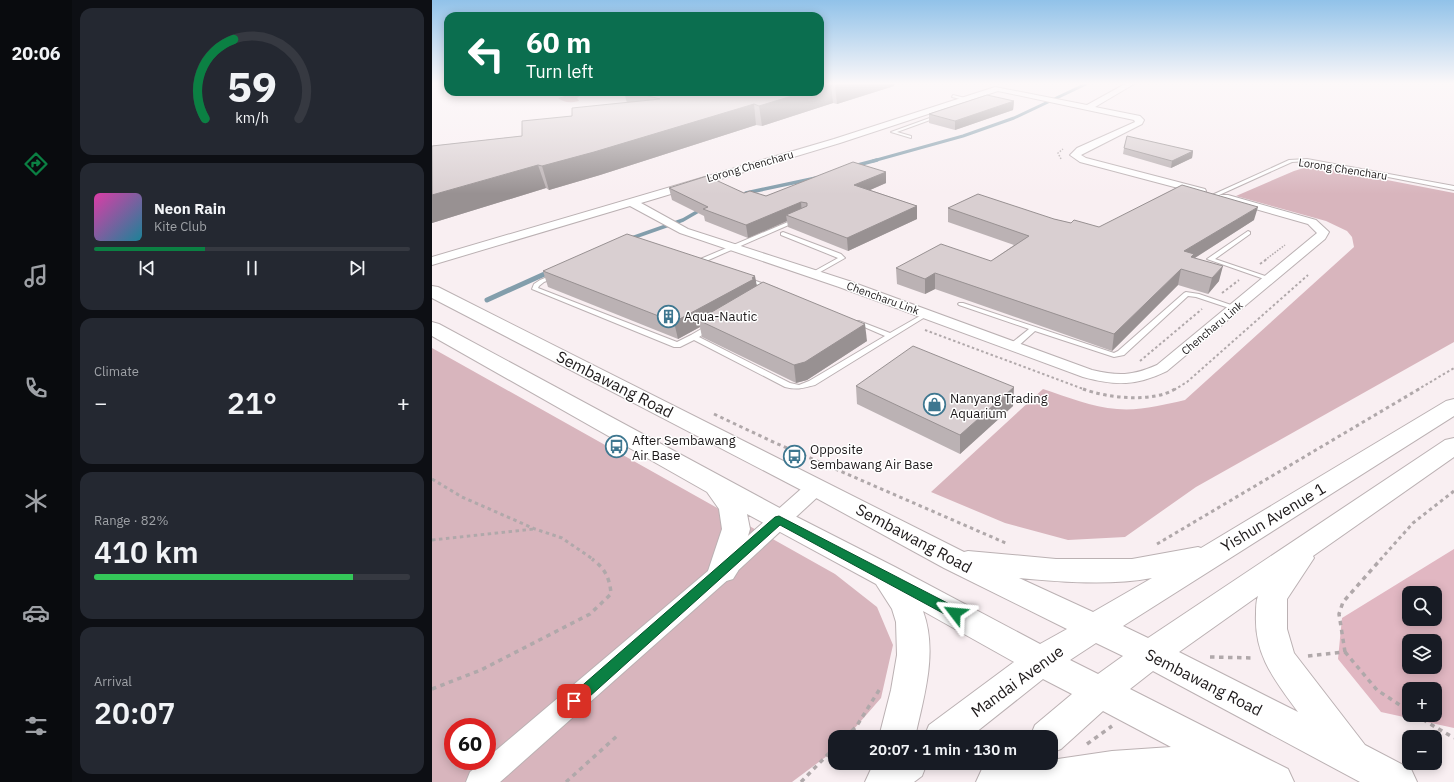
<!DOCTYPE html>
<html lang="en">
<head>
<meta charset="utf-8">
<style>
  :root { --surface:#171b24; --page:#242831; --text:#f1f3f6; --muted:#9ea1a6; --line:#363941; --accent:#0b8043 }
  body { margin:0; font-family:"IBM Plex Sans",sans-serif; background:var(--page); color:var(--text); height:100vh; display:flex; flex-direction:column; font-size:15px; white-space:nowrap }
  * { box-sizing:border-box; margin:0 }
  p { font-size:13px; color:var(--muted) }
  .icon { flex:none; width:22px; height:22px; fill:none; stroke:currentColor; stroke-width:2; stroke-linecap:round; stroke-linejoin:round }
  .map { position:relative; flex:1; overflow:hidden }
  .side { display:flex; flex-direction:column; gap:8px; padding:8px; background:#0d0f14; width:360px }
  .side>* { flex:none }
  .hud { position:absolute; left:12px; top:12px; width:380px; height:84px; border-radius:12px; box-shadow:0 2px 10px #0003; background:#0b6e4f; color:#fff; overflow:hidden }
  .controls { position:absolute; left:970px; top:586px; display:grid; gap:8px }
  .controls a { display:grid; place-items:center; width:40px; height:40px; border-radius:8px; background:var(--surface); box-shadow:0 2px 10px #0003; font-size:20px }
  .speed { position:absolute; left:12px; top:718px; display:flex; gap:8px; font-size:20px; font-weight:700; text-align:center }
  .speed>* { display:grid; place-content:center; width:52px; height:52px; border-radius:50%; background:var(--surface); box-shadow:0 2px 10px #0003; line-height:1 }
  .speed .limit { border:6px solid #d22; background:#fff; color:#111 }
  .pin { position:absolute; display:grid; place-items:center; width:34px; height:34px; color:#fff; margin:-17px; border-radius:8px; box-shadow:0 2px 6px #0006 }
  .me { position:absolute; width:44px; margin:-22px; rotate:299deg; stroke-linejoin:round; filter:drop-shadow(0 0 3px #0008) }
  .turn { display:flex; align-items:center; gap:14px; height:84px; padding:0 16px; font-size:18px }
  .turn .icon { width:52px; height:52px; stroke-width:2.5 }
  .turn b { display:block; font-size:28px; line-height:34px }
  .big { font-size:30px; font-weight:600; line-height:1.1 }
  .side .widget { flex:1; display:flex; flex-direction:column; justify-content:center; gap:6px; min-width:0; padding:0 14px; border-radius:12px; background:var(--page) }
  .side .dial { align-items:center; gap:0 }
  .dial svg { height:104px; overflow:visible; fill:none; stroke:var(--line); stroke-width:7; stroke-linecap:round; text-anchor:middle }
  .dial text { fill:var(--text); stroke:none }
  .song { display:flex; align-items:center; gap:12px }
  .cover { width:48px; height:48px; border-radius:6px; background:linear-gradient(135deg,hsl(320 70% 55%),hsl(190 70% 35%)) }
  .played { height:4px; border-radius:2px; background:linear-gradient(90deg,var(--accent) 35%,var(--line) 35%) }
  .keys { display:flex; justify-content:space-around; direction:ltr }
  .heat { display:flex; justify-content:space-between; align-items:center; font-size:22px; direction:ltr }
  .charge { height:6px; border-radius:3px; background:linear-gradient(90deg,#34c759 82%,var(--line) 0) }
  .trip { position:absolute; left:396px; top:730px; width:230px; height:40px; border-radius:12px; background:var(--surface); box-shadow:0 2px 10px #0003; font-weight:600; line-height:40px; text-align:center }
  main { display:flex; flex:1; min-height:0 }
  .menu { display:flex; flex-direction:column; width:72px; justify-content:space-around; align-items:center; background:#090b0e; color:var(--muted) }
  .menu .icon { width:28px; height:28px }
  .menu .active { color:var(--accent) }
  .menu b { font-size:18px; color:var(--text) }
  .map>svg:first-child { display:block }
  .green { fill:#d8b5bd; fill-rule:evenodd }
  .forest { fill:#e1b7c2; fill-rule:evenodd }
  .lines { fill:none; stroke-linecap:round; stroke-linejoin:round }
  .stream-far2 { stroke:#839eac; stroke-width:3 }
  .stream-far1 { stroke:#839eac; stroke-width:3.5 }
  .stream { stroke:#839eac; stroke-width:5 }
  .service-casing { stroke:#bbb1b3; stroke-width:2 }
  .minor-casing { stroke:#bbb1b3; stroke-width:2 }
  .primary-casing { stroke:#bbb1b3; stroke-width:2 }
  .path-far3 { stroke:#b0a8aa; stroke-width:1.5; stroke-dasharray:1.5 1.5; stroke-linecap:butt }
  .path-far2 { stroke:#b0a8aa; stroke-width:2; stroke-dasharray:2.5 2.5; stroke-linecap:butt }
  .path-far1 { stroke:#b0a8aa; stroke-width:3; stroke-dasharray:3.5 3.5; stroke-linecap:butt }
  .path { stroke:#b0a8aa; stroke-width:3.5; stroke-dasharray:4.5 4.5; stroke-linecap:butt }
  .service { fill:#fff; fill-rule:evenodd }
  .minor { fill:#fff; fill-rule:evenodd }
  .primary { fill:#fff; fill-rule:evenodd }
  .wall { fill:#bbb2b4 }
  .shaded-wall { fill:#989192 }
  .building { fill:#d9cfd1; stroke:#989192 }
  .route { fill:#0b8043; stroke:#07532c }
  .labels { text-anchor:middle; stroke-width:3; stroke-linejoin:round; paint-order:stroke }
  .far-street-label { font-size:11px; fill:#1d191a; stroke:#fff }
  .poi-label { font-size:13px; fill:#1d191a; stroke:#fff; text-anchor:start }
  .near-street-label { font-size:16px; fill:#1d191a; stroke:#fff }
</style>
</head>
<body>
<main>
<nav class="menu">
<b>20:06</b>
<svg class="icon active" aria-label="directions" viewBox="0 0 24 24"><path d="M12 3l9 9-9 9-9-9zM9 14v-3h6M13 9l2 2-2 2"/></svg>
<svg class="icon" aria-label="music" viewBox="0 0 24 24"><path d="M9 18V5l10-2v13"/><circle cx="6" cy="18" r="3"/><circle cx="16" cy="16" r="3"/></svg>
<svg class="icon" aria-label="phone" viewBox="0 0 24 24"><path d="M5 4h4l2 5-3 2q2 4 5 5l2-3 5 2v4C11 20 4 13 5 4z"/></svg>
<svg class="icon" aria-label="climate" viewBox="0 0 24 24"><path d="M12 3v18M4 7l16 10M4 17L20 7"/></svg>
<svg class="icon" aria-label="car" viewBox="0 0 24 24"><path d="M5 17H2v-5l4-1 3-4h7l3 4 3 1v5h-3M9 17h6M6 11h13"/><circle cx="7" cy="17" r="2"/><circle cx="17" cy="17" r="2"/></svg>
<svg class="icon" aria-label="filters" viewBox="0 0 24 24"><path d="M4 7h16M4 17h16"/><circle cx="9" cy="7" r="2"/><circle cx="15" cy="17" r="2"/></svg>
</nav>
<section class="side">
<div class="widget dial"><svg viewBox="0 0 100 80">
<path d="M14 69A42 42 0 1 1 86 69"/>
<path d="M14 69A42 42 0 0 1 36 8" stroke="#0b8043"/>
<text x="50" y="56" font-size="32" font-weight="700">59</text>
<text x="50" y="72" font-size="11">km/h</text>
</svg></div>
<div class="widget">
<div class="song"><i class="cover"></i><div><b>Neon Rain</b><p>Kite Club</p></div></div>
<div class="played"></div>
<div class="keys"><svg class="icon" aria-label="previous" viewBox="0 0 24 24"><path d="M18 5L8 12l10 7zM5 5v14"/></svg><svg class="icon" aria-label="pause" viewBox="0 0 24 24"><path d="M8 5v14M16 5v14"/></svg><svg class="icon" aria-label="next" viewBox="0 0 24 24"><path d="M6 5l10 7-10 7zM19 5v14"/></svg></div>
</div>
<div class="widget"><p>Climate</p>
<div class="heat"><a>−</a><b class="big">21°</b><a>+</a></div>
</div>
<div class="widget"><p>Range · 82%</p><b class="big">410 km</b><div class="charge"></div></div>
<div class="widget"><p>Arrival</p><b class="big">20:07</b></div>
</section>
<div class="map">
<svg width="1022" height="782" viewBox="0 0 1022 782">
  <rect width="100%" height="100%" fill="#f9eff2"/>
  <g class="green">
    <path d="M139,94L150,95L145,98L147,101C138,103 133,103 126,98Z"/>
    <path d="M875,167H888L1022,193V342L764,487L693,537L636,540L573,523L499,492L611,389C635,397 660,407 685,409C708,411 731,405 753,400L922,247L920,237L915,231L894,221L804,196L862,171Z"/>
    <path d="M0,348L403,574L445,607L461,645L449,698L415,737H403V750L360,782H0ZM21,727H55V761H21Z"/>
  </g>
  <path class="forest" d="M1022,549V728L949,712L906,659L910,618ZM977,593H1003V619H977ZM977,641H1003V667H977ZM977,689H1003V715H977Z"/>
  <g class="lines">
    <path class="stream-far2" d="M441,161L531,136L582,118L654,84"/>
    <g class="stream-far1">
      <path d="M422,166L445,160"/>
      <path d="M314,193L384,178"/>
      <path d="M197,239L251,220L270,209"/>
    </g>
    <path class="stream" d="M55,300L117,272"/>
    <defs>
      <g id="service">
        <path d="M521,95L537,99L538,100L536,101L520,97Z"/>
        <path d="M506,115L509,116L465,132L479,136V138L459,132Z"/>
        <path d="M875,159L1022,186V190L875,161L860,162L785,196L780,195L857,160Z"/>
        <path d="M363,219L368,220L272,262L346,289L267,337L358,383L367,385L377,381L453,336L423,323L421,322L423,321H427L458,333L493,313H497L498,314L383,385C371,388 366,390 353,387L262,340L248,347H242L100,289L102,284L108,280L201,242L215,243L266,260ZM204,245L212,246L338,289L259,335L245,342L106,288L107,286L112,282Z"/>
        <path d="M816,231L818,232V234L783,259L839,278V280H835L775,259Z"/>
        <path d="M351,232L409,254L413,258L383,275H379V273L406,258L349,235V233Z"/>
        <path d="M754,292L767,294L805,307L806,308L803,310L764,297L756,296L692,355L682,357L603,331L583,349H577L576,347L577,345L597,329L527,305L526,304L527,303H531L682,353L686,351L752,293Z"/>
      </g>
      <g id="minor">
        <path d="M693,84H702L663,107L708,116L712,120L710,124L649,155L654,158L773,189L774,191L773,193H765L648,162L638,155L645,148L703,122L702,120L566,91L408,143L209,203L256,229L417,281L660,370C686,376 700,376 725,365L885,233L876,224L788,199L787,197L788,195H796L884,220L897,232L893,239L735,371C704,386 684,386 651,377L407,287L248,233L198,206L0,265V257L402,139L563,87L655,105Z"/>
        <path d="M384,481L391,482L393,487L391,492L299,577L68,782H34L38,772L52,761H55V758L283,565L377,482Z"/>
      </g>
      <g id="primary">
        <path d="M0,286L6,287L532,552L536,551L624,559H700L766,547L769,548L1014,401L1022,399V416L691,626L716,638L1013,440L1022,438V457L881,556L882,558L855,599V629L862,653L933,745L979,769L985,782H928L721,671L698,689L856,769L862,782H544L550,769L557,763H619V760L680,751L739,747L671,711L629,749L619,753V737H598L603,725L640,694L611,679L538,737H492L497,725L582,662L491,611C506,652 492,696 483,737H447L459,690L465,655L464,622L460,609L444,584L315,514L318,529L306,571L301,579L291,582L281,579L276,571L290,529L287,509L275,492L0,336V322L7,324L357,513L463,567L608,644L635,629L512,568L375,493L0,298ZM587,578C631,582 677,586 720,578L661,612ZM826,596C824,601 824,608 824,614C822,656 843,680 866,712L747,652ZM664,643L691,656L666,674L638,660Z"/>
        <path d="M447,763H495L490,776L482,782H433L439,769Z"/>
      </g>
    </defs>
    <use href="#service" class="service-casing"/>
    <use href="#minor" class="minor-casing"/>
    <use href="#primary" class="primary-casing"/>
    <g class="path-far3">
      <path d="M629,159L626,153L631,149"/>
      <path d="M833,260L853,245"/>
    </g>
    <g class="path-far2">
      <path d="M828,264L835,259"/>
      <path d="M790,293L807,280"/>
      <path d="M493,330L654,390"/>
      <path d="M708,361L770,309"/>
      <path d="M742,390L755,382L876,275"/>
      <path d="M985,390L1022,368"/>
    </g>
    <g class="path-far1">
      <path d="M651,389C675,398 721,403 743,389"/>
      <path d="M282,414L339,441L576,544"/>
      <path d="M0,479L30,497L103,529L130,538L162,560"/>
      <path d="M0,540L102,529"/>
      <path d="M725,544L987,389"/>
      <path d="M948,560L981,523L1022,491"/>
    </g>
    <g class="path">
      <path d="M913,652L907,614L911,602L949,559"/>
      <path d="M913,652L945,690L977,711"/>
      <path d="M876,656L913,652"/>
      <path d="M778,657L823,658"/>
      <path d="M0,689L49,670L158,614L179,594C178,579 173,568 160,559"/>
      <path d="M983,715L1022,738"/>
      <path d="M413,737L424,727L449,687"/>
      <path d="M655,744L680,726"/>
      <path d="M134,782L185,736"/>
      <path d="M369,782L403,747"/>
    </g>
    <use href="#service" class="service"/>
    <use href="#minor" class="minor"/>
    <use href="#primary" class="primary"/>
  </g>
  <g class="wall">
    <path d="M388,84H462V86L405,104L401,103L330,126L324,125L168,175L117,190L114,188L0,223V146L90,136L140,116L195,103L192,92H388Z"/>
    <path d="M582,101L581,110L523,130L497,123V114Z"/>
    <path d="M692,148L761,151L760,158L739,168L691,154Z"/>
    <path d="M454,172V183L438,190L485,206V219L416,251L356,227L355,221L316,238L273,221L272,216L240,200L237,188L312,193L334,196Z"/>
    <path d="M516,208L622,219L639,223L667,227L822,220L763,258L787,281L776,294L746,285L680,351L503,289L493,294L465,284L464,268L559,261L582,245L516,222Z"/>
    <path d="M111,271L325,286L435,341L375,380L364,383L270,337L268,327L246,339L116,287Z"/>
    <path d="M424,386L581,406L528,454L425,404Z"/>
  </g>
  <g class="shaded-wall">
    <path d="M399,84L401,103L330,126L327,106L373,92H388V88Z"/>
    <path d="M405,84H462V86L405,104L403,85Z"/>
    <path d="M582,101L581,110L523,130V121Z"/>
    <path d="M322,104L324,125L168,175L117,190L110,166Z"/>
    <path d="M761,151L760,158L739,168L740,161Z"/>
    <path d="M106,165L114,188L0,223V195Z"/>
    <path d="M454,172V183L422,197V185Z"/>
    <path d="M369,202L370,215H354L355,221L316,238L314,225Z"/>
    <path d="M485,206V219L416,251L415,238Z"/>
    <path d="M826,207L822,220L761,259L759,269L756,272L758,260L752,251Z"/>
    <path d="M791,266L787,281L776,294L780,278Z"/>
    <path d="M749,269L746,285L680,351L682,334Z"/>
    <path d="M503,273V289L493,294V279Z"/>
    <path d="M323,276L326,292L266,320L268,327L246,339L242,322Z"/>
    <path d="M433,324L435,341L375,380L364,383L362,365Z"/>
    <path d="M582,387L581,406L528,454V435Z"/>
  </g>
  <g class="building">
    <path d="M388,84H399L388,88Z"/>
    <path d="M201,92H373L327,106L322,104L162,152L110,166L106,165L0,195V146L90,136V121L140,116V108L228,99Z"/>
    <path d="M555,95L582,101L523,121L497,114Z"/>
    <path d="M695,136L761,151L740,161L692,148Z"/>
    <path d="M421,162L454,172L422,185L485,206L415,238L354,215L375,206V203L369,202L314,225L271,209L276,207L237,188L275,176L312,193L318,191L334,196Z"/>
    <path d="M750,185L826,207L752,251L762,254L759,257L791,266L780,278L749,269L682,334L503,273L493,279L464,268L509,244L559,261L597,236L516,208L546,194L622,219L639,223L642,220L667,227Z"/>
    <path d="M195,234L323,276L320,278L322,279L242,322L111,271Z"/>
    <path d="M331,282L433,324L373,362L362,365L266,320Z"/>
    <path d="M481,346L582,387L528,435L424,386Z"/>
  </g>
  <linearGradient id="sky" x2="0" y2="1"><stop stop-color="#91c2e9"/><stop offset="0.43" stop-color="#fcf8f9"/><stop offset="1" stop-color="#fcf8f9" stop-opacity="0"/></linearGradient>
  <rect width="1022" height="194" fill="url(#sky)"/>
  <path class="route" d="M347,516L527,609L529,613L527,617L523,618L518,617L348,525L147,706L142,708L137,706L135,701L137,697L343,517Z"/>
  <defs>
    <symbol id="building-ring" viewBox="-11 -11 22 22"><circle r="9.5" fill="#fff" stroke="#3e7790" stroke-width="1.5"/><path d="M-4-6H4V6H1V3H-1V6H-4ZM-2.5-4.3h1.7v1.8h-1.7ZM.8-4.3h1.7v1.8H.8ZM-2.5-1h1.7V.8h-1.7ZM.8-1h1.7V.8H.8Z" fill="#3e7790"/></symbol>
    <symbol id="shop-ring" viewBox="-11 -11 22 22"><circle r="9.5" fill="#fff" stroke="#3e7790" stroke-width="1.5"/><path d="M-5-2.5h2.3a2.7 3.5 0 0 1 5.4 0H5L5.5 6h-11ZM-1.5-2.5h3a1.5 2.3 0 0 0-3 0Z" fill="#3e7790"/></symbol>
    <symbol id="bus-ring" viewBox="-11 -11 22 22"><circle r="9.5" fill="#fff" stroke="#3e7790" stroke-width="1.5"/><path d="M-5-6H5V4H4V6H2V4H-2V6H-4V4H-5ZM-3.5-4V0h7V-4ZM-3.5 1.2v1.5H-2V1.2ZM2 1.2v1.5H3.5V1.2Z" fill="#3e7790"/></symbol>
  </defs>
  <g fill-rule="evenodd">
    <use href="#building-ring" x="224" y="304" width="25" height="25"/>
    <use href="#shop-ring" x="490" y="392" width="25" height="25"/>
    <use href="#bus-ring" x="172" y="434" width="25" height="25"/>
    <use href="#bus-ring" x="350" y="444" width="25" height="25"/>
  </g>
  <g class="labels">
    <g class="far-street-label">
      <text transform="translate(318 166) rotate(-16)" y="4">Lorong Chencharu</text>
      <text transform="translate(911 169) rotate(9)" y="4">Lorong Chencharu</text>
      <text transform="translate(451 298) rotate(20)" y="4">Chencharu Link</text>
      <text transform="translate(780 328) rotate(-40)" y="4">Chencharu Link</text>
    </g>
    <g class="poi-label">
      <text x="252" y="321">Aqua-Nautic</text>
      <text x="518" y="403">Nanyang Trading<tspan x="518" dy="15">Aquarium</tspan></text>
      <text x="200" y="445">After Sembawang<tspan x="200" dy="15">Air Base</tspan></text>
      <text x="378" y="454">Opposite<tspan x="378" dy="15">Sembawang Air Base</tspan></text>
    </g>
    <g class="near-street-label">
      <text transform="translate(183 384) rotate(27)" y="6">Sembawang Road</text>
      <text transform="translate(841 517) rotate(-31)" y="6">Yishun Avenue 1</text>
      <text transform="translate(482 538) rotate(28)" y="6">Sembawang Road</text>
      <text transform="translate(585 681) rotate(-36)" y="6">Mandai Avenue</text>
      <text transform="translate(772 682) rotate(27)" y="6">Sembawang Road</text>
    </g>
  </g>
</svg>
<div class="controls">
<a><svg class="icon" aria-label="search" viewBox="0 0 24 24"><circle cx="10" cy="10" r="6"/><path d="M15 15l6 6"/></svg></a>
<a><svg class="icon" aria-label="layers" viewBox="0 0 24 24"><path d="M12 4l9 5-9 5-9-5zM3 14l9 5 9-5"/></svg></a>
<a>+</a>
<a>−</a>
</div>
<div class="speed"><div class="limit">60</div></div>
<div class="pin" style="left:142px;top:701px;background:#d93025"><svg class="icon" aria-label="arrive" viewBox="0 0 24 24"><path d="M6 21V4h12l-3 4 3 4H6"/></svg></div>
<svg class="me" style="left:523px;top:613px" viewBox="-20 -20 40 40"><path d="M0-17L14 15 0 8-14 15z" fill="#0b8043" stroke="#fff" stroke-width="4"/></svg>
<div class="trip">20:07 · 1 min · 130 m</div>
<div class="hud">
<div class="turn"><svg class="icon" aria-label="left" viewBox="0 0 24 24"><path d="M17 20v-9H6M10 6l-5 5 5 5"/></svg><div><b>60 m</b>Turn left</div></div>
</div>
</div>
</main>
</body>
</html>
